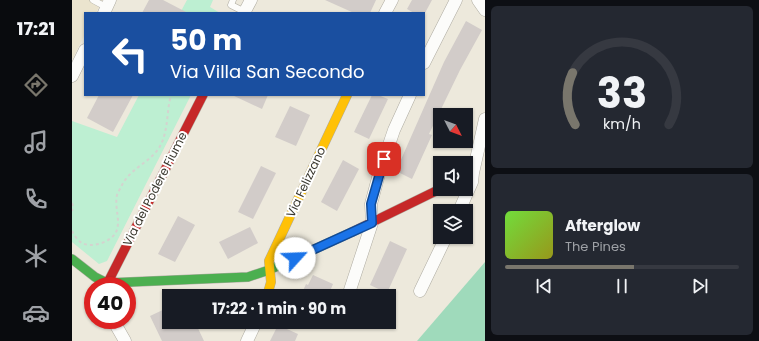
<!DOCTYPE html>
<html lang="en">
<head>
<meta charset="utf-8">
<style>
  :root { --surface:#171b24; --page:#242831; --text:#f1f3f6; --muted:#9ea1a6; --line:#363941; --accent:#79766c }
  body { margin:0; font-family:Poppins,sans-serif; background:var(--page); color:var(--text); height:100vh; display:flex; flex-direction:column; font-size:15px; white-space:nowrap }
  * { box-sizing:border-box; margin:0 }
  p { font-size:13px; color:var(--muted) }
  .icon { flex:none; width:22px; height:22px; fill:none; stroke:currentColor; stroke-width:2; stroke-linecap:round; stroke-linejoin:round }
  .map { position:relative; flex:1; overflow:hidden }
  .panel { display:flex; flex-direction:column; gap:6px; padding:6px; background:#0d0f14; width:274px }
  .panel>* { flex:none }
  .top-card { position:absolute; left:12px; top:12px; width:341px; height:84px; border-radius:0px; box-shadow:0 1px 3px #0004; background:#1a4fa0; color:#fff; overflow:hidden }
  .needle { width:26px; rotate:132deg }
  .controls { position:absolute; left:361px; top:108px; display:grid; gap:8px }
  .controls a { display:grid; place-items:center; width:40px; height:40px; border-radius:0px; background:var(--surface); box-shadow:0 1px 3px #0004; font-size:20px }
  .speed { position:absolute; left:12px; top:277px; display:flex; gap:8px; font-size:20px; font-weight:700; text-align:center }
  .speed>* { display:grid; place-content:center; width:52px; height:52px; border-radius:50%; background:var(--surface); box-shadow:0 1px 3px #0004; line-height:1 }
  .speed .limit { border:6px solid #d22; background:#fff; color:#111 }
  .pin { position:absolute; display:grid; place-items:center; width:34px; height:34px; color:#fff; margin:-17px; border-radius:8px; box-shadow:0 2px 6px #0006 }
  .me { position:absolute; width:44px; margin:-22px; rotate:65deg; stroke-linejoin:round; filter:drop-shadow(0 0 3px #0008) }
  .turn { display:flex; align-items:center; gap:14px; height:84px; padding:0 20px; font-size:18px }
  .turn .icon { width:52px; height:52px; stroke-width:2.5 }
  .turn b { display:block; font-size:28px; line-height:34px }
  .panel .card { flex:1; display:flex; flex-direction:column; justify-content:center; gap:6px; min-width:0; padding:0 14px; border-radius:6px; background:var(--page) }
  .panel .dial { align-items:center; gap:0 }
  .dial svg { height:104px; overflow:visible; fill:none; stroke:var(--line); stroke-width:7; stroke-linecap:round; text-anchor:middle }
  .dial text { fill:var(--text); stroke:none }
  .song { display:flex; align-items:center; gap:12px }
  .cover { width:48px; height:48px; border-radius:6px; background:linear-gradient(135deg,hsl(100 70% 55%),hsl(60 70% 35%)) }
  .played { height:4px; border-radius:2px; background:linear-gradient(90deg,var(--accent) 55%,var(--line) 55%) }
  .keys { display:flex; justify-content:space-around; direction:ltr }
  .trip { position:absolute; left:90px; top:289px; width:234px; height:40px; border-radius:0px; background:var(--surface); box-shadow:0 1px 3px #0004; font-weight:700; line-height:40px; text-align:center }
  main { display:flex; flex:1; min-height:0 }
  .tab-bar { display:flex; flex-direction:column; width:72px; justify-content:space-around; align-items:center; background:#090b0e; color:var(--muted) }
  .tab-bar .icon { width:28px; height:28px }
  .tab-bar .on { color:var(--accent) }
  .tab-bar b { font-size:18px; color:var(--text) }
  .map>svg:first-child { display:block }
  .built { fill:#ebe4ce }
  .green { fill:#bdefd2 }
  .forest { fill:#9fdabb }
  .building { fill:#d2ccc9 }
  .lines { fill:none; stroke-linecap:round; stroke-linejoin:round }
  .lane-casing { stroke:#aeaba1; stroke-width:7 }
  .street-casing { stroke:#aeaba1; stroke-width:13 }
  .fast-casing { stroke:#aeaba1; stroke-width:10 }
  .slow-casing { stroke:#aeaba1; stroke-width:10 }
  .jam-casing { stroke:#aeaba1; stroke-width:10 }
  .path { stroke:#d4d3cf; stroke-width:2; stroke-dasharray:3 3; stroke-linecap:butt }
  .lane { stroke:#fcfcfa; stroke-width:6 }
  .street { stroke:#fcfcfa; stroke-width:12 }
  .fast { stroke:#4caf50; stroke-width:9 }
  .slow { stroke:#ffc107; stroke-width:9 }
  .jam { stroke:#c62828; stroke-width:9 }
  .route-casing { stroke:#114b97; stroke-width:10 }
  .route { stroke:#1a73e8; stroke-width:7 }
  .labels { text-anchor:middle; stroke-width:4; stroke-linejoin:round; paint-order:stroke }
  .street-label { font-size:12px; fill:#3a382f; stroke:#fff }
</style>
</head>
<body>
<main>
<nav class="tab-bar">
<b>17:21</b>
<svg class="icon on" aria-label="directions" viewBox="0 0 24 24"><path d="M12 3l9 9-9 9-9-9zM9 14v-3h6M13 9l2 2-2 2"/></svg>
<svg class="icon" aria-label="music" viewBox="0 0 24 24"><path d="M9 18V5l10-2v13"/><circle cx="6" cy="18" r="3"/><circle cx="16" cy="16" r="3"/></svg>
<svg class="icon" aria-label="phone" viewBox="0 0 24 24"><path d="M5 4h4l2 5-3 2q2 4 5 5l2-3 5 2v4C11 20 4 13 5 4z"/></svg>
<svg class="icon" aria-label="climate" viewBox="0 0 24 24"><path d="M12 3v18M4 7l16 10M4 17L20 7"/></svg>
<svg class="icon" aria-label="car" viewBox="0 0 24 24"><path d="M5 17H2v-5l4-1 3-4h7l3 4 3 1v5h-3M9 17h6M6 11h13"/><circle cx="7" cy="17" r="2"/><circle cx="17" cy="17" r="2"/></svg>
</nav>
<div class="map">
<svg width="413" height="341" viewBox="0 0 413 341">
  <rect width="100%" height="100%" fill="#ede9dc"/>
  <path class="built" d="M0,0H30L24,13H13V34L0,60Z"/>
  <g class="green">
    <path d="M115,0H141L138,7L148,13H108Z"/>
    <path d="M67,95H119L35,261L27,264L0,242V121L45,137Z"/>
  </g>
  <path class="forest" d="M413,262V341H345Z"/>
  <g class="building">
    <path d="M77,0H91L116,13H70Z"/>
    <path d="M253,0H304L298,13H282Z"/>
    <path d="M340,0H360L353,13H342L335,9Z"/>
    <path d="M394,21L410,30L388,70L357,134L360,135L340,179L324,171L372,62Z"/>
    <path d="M27,95H61L41,132L15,118Z"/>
    <path d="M160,95H196L190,109Z"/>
    <path d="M300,95H306L316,99L297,139L282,132Z"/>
    <path d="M218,106L238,115L224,146L203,137Z"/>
    <path d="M271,160L287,169L265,211L249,202Z"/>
    <path d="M189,166L204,173L181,219L166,212Z"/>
    <path d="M106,216L123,225L103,262L86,254Z"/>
    <path d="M178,227L186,243L156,259L147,242Z"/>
    <path d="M318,241L335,249L315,293L298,285Z"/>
    <path d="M241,275L261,284L256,296H236L230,293L234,284L236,285Z"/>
    <path d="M97,307V322H123L132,341H90L78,316Z"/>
    <path d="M206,325L226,334L223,341H198Z"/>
  </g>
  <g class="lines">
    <defs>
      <g id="lane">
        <path d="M21,0L34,7"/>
        <path d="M161,0L159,5L173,12"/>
      </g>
      <g id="street">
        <path d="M406,0L413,10"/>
        <path d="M32,13L38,0"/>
        <path d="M172,13L179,0"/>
        <path d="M313,13L320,0"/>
        <path d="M352,63L384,0"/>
        <path d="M0,76L13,50"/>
        <path d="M387,211L400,182L401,173L413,119"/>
        <path d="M348,291L374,237"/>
        <path d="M276,296L300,223L299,204L307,174L322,130L338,95"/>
        <path d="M41,320L53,341"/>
        <path d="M175,341L184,322"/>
      </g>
      <path id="fast" d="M0,259L23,277L35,283L176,277L197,270L280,232"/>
      <path id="slow" d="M195,296L199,282L197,261L275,95"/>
      <g id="jam">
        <path d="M280,232L368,189"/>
        <path d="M34,286L131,95"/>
      </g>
    </defs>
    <use href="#lane" class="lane-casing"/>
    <use href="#street" class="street-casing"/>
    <use href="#fast" class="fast-casing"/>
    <use href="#slow" class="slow-casing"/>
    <use href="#jam" class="jam-casing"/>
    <g class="path">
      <path d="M0,203L1,206L0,211"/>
      <path d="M0,231C2,235 6,241 10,243C20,248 36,243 43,234C50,223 42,208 45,195C46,192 48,189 49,187C57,169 77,163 87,148C97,131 94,113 99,95"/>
    </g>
    <use href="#lane" class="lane"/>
    <use href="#street" class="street"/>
    <use href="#fast" class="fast"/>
    <use href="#slow" class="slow"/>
    <use href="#jam" class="jam"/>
  </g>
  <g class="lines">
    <defs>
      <path id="route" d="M223,258L300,223L299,204L312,159"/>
    </defs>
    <use href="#route" class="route-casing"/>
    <use href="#route" class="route"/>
  </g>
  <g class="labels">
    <g class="street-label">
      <text transform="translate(234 182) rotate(-65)" y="4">Via Felizzano</text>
      <text transform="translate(83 189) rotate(-63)" y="4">Via del Podere Fiume</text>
    </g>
  </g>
</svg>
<div class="controls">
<a><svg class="needle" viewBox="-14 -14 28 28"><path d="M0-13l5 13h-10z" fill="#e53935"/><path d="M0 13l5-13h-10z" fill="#9ea1a6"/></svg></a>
<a><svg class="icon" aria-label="sound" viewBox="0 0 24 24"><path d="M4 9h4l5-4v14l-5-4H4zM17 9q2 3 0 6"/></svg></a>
<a><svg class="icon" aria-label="layers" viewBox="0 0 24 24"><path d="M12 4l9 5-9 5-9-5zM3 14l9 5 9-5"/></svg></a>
</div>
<div class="speed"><div class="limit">40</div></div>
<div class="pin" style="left:312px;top:159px;background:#d93025"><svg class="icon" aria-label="arrive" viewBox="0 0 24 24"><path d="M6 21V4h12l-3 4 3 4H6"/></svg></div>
<svg class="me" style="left:223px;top:258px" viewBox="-20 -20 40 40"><circle r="19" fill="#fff"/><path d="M0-13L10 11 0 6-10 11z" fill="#1a73e8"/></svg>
<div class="trip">17:22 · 1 min · 90 m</div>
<div class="top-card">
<div class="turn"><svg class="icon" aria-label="left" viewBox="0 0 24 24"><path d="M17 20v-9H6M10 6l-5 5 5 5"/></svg><div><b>50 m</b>Via Villa San Secondo</div></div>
</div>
</div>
<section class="panel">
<div class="card dial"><svg viewBox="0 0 100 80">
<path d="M14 69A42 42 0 1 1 86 69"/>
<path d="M14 69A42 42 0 0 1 12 29" stroke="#79766c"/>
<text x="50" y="56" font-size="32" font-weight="700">33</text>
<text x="50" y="72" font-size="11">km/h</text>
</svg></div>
<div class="card">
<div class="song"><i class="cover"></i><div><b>Afterglow</b><p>The Pines</p></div></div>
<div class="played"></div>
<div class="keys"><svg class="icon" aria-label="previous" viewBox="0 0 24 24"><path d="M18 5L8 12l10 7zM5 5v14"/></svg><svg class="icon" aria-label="pause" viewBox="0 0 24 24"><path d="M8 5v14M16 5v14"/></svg><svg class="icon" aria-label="next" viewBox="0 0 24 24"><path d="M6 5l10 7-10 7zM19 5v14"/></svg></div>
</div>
</section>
</main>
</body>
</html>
